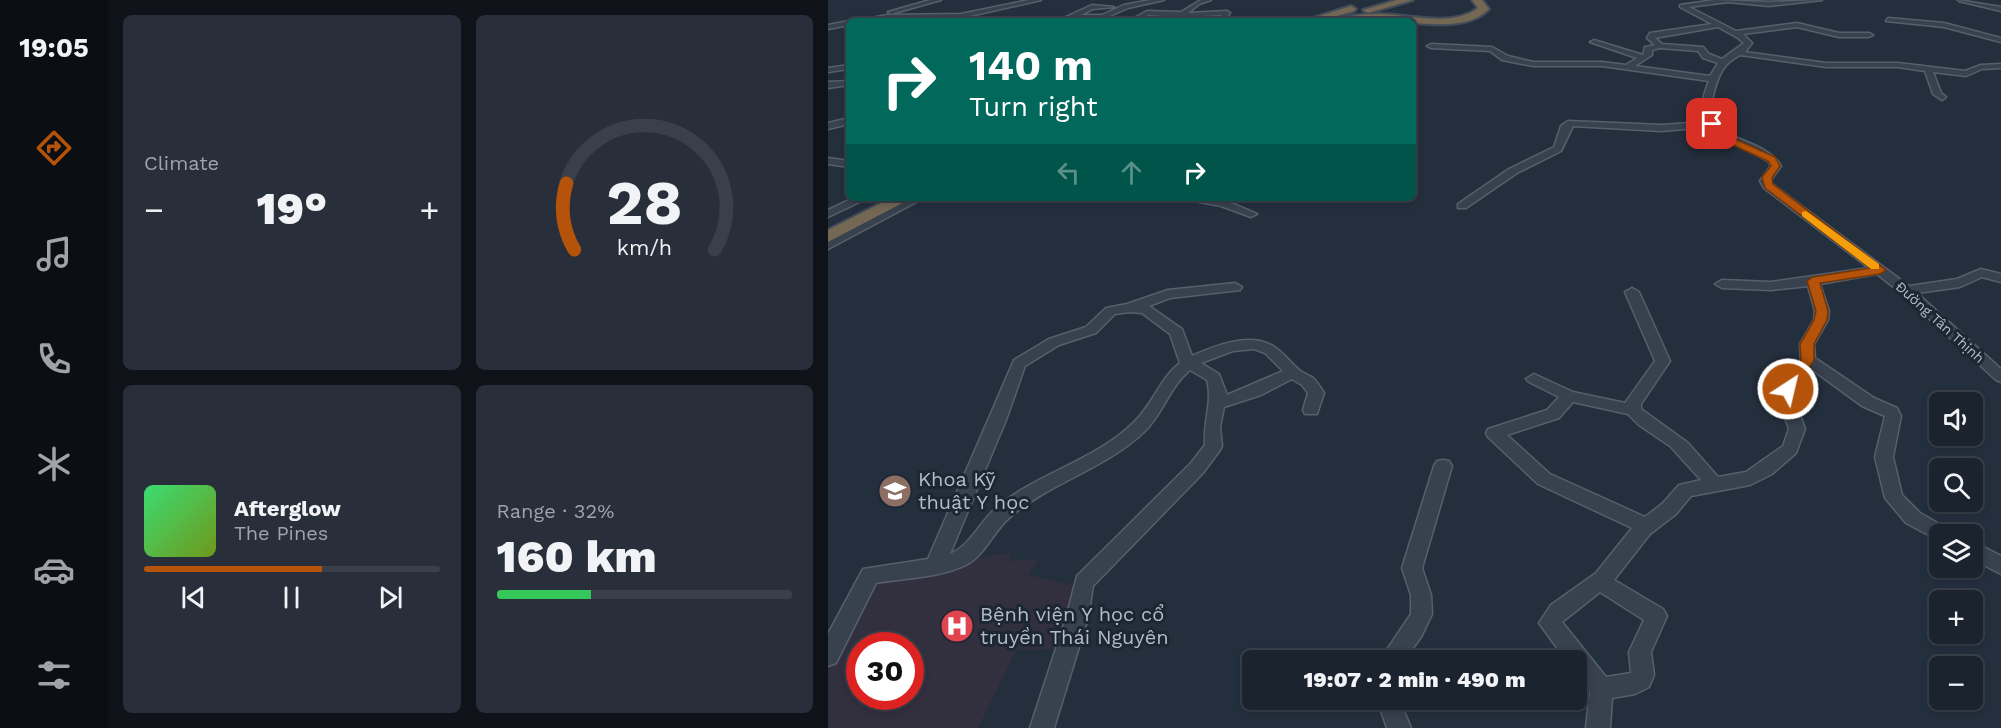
<!DOCTYPE html>
<html lang="en">
<head>
<meta charset="utf-8">
<style>
  :root { --surface:#1b232e; --page:#282f3a; --text:#f1f3f6; --muted:#a0a4aa; --line:#39404a; --accent:#b45309 }
  body { margin:0; font-family:"Work Sans",sans-serif; background:var(--page); color:var(--text); height:100vh; display:flex; flex-direction:column; font-size:22px; white-space:nowrap }
  * { box-sizing:border-box; margin:0 }
  p { font-size:20px; color:var(--muted) }
  .icon { flex:none; width:33px; height:33px; fill:none; stroke:currentColor; stroke-width:2; stroke-linecap:round; stroke-linejoin:round }
  .map { position:relative; flex:1; overflow:hidden }
  .sheet { display:flex; flex-direction:column; gap:15px; padding:15px; background:#0f1319; width:720px }
  .sheet>* { flex:none }
  .banner { position:absolute; left:18px; top:18px; width:570px; height:183px; border-radius:9px; box-shadow:0 3px 9px #0003,0 0 0 2px var(--line); background:#00695c; color:#fff; overflow:hidden }
  .buttons { position:absolute; left:1101px; top:392px; display:grid; gap:12px }
  .buttons a { display:grid; place-items:center; width:54px; height:54px; border-radius:9px; background:var(--surface); box-shadow:0 3px 9px #0003,0 0 0 2px var(--line); font-size:30px }
  .speed { position:absolute; left:18px; top:632px; display:flex; gap:12px; font-size:30px; font-weight:700; text-align:center }
  .speed>* { display:grid; place-content:center; width:78px; height:78px; border-radius:50%; background:var(--surface); box-shadow:0 3px 9px #0003,0 0 0 2px var(--line); line-height:1 }
  .speed .limit { border:9px solid #d22; background:#fff; color:#111 }
  .pin { position:absolute; display:grid; place-items:center; width:51px; height:51px; color:#fff; margin:-26px; border-radius:12px; box-shadow:0 3px 9px #0006 }
  .me { position:absolute; width:66px; margin:-33px; rotate:35deg; stroke-linejoin:round; filter:drop-shadow(0 0 4px #0008) }
  .turn { display:flex; align-items:center; gap:21px; height:126px; padding:0 24px; font-size:27px }
  .turn .icon { width:78px; height:78px; stroke-width:2.5 }
  .turn b { display:block; font-size:42px; line-height:51px }
  .lanes { display:flex; align-items:center; height:57px; padding:0 24px; background:#0003; justify-content:center; gap:30px; direction:ltr }
  .lanes .off { opacity:.35 }
  .big { font-size:45px; font-weight:800; line-height:1.1 }
  .sheet .widget { flex:1; display:flex; flex-direction:column; justify-content:center; gap:9px; min-width:0; padding:0 21px; border-radius:9px; background:var(--page) }
  .sheet .dial { align-items:center; gap:0 }
  .dial svg { height:156px; overflow:visible; fill:none; stroke:var(--line); stroke-width:7; stroke-linecap:round; text-anchor:middle }
  .dial text { fill:var(--text); stroke:none }
  .song { display:flex; align-items:center; gap:18px }
  .cover { width:72px; height:72px; border-radius:9px; background:linear-gradient(135deg,hsl(140 70% 55%),hsl(80 70% 35%)) }
  .played { height:6px; border-radius:3px; background:linear-gradient(90deg,var(--accent) 60%,var(--line) 60%) }
  .keys { display:flex; justify-content:space-around; direction:ltr }
  .heat { display:flex; justify-content:space-between; align-items:center; font-size:33px; direction:ltr }
  .charge { height:9px; border-radius:4px; background:linear-gradient(90deg,#34c759 32%,var(--line) 0) }
  .sheet .tiles { flex:1; display:grid; gap:15px; grid-template-columns:repeat(2,1fr) }
  .trip { position:absolute; left:414px; top:650px; width:345px; height:60px; border-radius:9px; background:var(--surface); box-shadow:0 3px 9px #0003,0 0 0 2px var(--line); font-weight:800; line-height:60px; text-align:center }
  main { display:flex; flex:1; min-height:0 }
  .tabs { display:flex; flex-direction:column; width:108px; justify-content:space-around; align-items:center; background:#0b0e12; color:var(--muted) }
  .tabs .icon { width:42px; height:42px }
  .tabs .active { color:var(--accent) }
  .tabs b { font-size:27px; color:var(--text) }
  .map>svg:first-child { display:block }
  .medical { fill:#32303f; fill-rule:evenodd }
  .lines { fill:none; stroke-linecap:round; stroke-linejoin:round }
  .minor-casing { stroke:#565f6c; stroke-width:3 }
  .highway-casing { stroke:#434c59; stroke-width:4 }
  .minor { fill:#38414e; fill-rule:evenodd }
  .highway { fill:#746855; fill-rule:evenodd }
  .route { fill:#b45309; stroke:#753606; stroke-width:1.5 }
  .slow { fill:#f59e0b }
  .labels { text-anchor:middle; stroke-width:6; stroke-linejoin:round; paint-order:stroke }
  .far-street-label { font-size:14px; fill:#b4bcc9; stroke:#1d2633 }
  .near-poi-label { font-size:20px; fill:#b4bcc9; stroke:#1d2633; text-anchor:start }
</style>
</head>
<body>
<main>
<nav class="tabs">
<b>19:05</b>
<svg class="icon active" aria-label="directions" viewBox="0 0 24 24"><path d="M12 3l9 9-9 9-9-9zM9 14v-3h6M13 9l2 2-2 2"/></svg>
<svg class="icon" aria-label="music" viewBox="0 0 24 24"><path d="M9 18V5l10-2v13"/><circle cx="6" cy="18" r="3"/><circle cx="16" cy="16" r="3"/></svg>
<svg class="icon" aria-label="phone" viewBox="0 0 24 24"><path d="M5 4h4l2 5-3 2q2 4 5 5l2-3 5 2v4C11 20 4 13 5 4z"/></svg>
<svg class="icon" aria-label="climate" viewBox="0 0 24 24"><path d="M12 3v18M4 7l16 10M4 17L20 7"/></svg>
<svg class="icon" aria-label="car" viewBox="0 0 24 24"><path d="M5 17H2v-5l4-1 3-4h7l3 4 3 1v5h-3M9 17h6M6 11h13"/><circle cx="7" cy="17" r="2"/><circle cx="17" cy="17" r="2"/></svg>
<svg class="icon" aria-label="filters" viewBox="0 0 24 24"><path d="M4 7h16M4 17h16"/><circle cx="9" cy="7" r="2"/><circle cx="15" cy="17" r="2"/></svg>
</nav>
<section class="sheet">
<div class="tiles">
<div class="widget"><p>Climate</p>
<div class="heat"><a>−</a><b class="big">19°</b><a>+</a></div>
</div>
<div class="widget dial"><svg viewBox="0 0 100 80">
<path d="M14 69A42 42 0 1 1 86 69"/>
<path d="M14 69A42 42 0 0 1 10 35" stroke="#b45309"/>
<text x="50" y="56" font-size="32" font-weight="700">28</text>
<text x="50" y="72" font-size="11">km/h</text>
</svg></div>
<div class="widget">
<div class="song"><i class="cover"></i><div><b>Afterglow</b><p>The Pines</p></div></div>
<div class="played"></div>
<div class="keys"><svg class="icon" aria-label="previous" viewBox="0 0 24 24"><path d="M18 5L8 12l10 7zM5 5v14"/></svg><svg class="icon" aria-label="pause" viewBox="0 0 24 24"><path d="M8 5v14M16 5v14"/></svg><svg class="icon" aria-label="next" viewBox="0 0 24 24"><path d="M6 5l10 7-10 7zM19 5v14"/></svg></div>
</div>
<div class="widget"><p>Range · 32%</p><b class="big">160 km</b><div class="charge"></div></div>
</div>
</section>
<div class="map">
<svg width="1173" height="728" viewBox="0 0 1173 728">
  <rect width="100%" height="100%" fill="#242f3e"/>
  <path class="medical" d="M182,552V561L210,559L200,575L245,585V607L228,649L188,650L150,728H0V670L40,589L60,578ZM32,645H82V696H32Z"/>
  <g class="lines">
    <defs>
      <g id="minor">
        <path d="M102,0H113L63,14L60,12Z"/>
        <path d="M201,0H213L133,18L28,21L59,15L133,14Z"/>
        <path d="M322,0H336L300,8L275,19L229,21L264,5L286,7L265,9L253,15H274L296,5Z"/>
        <path d="M373,0H383L371,4L360,13L399,11L402,13L396,21H390L394,15L352,17L320,15L309,21H301L319,11L353,12Z"/>
        <path d="M887,0L941,2L994,0L941,6L900,2L861,7L908,31L969,23L1011,33H1041L1045,35L1041,37H1011L969,27L915,34L924,43L917,52L998,63H1070L1137,71L1153,65L1173,64V68L1154,69L1138,76L1105,72L1113,93L1118,97L1114,100L1105,94L1097,71L1070,67H998L912,55C895,64 891,74 886,92C870,145 934,133 953,166L942,181L944,184L1081,286L1129,279L1153,269L1173,274V282L1154,277L1132,287L1089,293L1173,369V382L1168,380L1073,293L1049,274L992,284L1001,311L1000,320L986,344L987,358L1046,398L1069,408L1073,416L1065,457L1074,495L1092,513L1120,529L1123,534H1112V541L1078,523L1057,498L1047,457L1057,416L1034,406L982,368L965,395L977,429L968,453L944,474L922,485L863,496L848,514L822,534L786,580L835,609L839,616L823,652L826,675L821,687L807,694L784,698L782,728H758L762,692L748,674V660H738L711,623L723,605L768,573L804,528L710,484L660,437L658,433L660,429L719,410L731,397L701,382L698,379L706,374L745,392L797,403L827,361L797,292L804,288L811,292L842,361L813,404V409L860,443L890,477L918,472L955,446L961,429L949,395L973,360L972,344L986,320L987,311L980,286L943,290L894,288L887,284L894,280L943,282L1041,268L936,188L932,181L943,166L940,161L891,136L881,127L833,131L745,126L733,151L689,173L638,208H630V204L681,169L726,147L733,126L740,121L833,125L878,122C870,108 876,94 881,81L774,66H705L674,60L662,51L603,48L599,46L603,44L664,47L680,56L705,62H774L798,65L809,58L762,42L766,40L815,55L817,47L827,45L819,38L822,33L884,24L852,7V5ZM890,27L910,38L916,43L894,59L881,54L875,47L834,44L827,38ZM832,48L870,51L875,58L890,63L882,76L807,66L824,55V50ZM745,402L800,414L811,425L842,446L873,480L851,485L834,504L817,517L722,474L679,435L731,418ZM772,592L816,620L801,652L803,673L778,677L734,622Z"/>
        <path d="M1130,0L1173,7V11L1131,1Z"/>
        <path d="M1060,18L1116,23L1173,38V42L1116,27L1058,21Z"/>
        <path d="M21,21V25L0,29V25Z"/>
        <path d="M21,65V69L0,72V68Z"/>
        <path d="M21,81V85L0,88V82Z"/>
        <path d="M21,118V124L0,129V123Z"/>
        <path d="M0,158L21,161V167L0,164Z"/>
        <path d="M25,198H40L0,217V210Z"/>
        <path d="M82,198H96L0,249V240Z"/>
        <path d="M360,198L396,200L429,214L423,217L393,206L366,201Z"/>
        <path d="M407,283L414,287L412,290L342,298L321,306L354,329L364,356C387,346 421,332 445,346C455,352 461,361 469,368C473,373 480,374 485,378C489,382 493,388 496,393L489,414H477L475,410L480,393L474,385L464,379L433,395L396,407L392,427L394,446L392,450L375,473L265,586L260,618L226,728H202L238,618L249,576L363,463L377,445C375,421 385,402 379,380L362,370C342,386 335,414 316,432C277,469 221,483 181,518C165,532 157,555 138,565C111,578 77,578 48,583L8,663L0,666V634L35,569L100,559L186,360L221,339L258,327L278,308L299,304L340,290ZM302,312L314,313L342,334L352,363C332,378 325,404 307,421C268,461 208,473 167,509C151,523 142,546 122,554L178,420L197,366L231,345L268,333L287,314ZM426,349L437,353L455,371L399,395L391,374L373,363L405,351Z"/>
        <path d="M615,460L621,461L624,466L594,568L603,595L604,614L593,637L576,660H552L583,614V595L574,568L606,466L609,461Z"/>
        <path d="M1144,541L1173,556V574L1144,559Z"/>
        <path d="M549,699H571L583,728H559Z"/>
      </g>
      <g id="highway">
        <path d="M569,0H585L540,13L535,10Z"/>
        <path d="M644,0H654L661,9C636,35 580,20 550,20C534,20 518,21 503,21L508,18C522,16 536,14 550,14C581,14 623,28 650,8Z"/>
        <path d="M523,6L528,9L526,11L492,21H476Z"/>
        <path d="M63,198H84L0,242V230Z"/>
      </g>
    </defs>
    <use href="#minor" class="minor-casing"/>
    <use href="#highway" class="highway-casing"/>
    <use href="#minor" class="minor"/>
    <use href="#highway" class="highway"/>
  </g>
  <path class="route" d="M884,121L900,136L947,157L952,166L944,178L945,184L1058,270L1052,274L992,283L1000,311L999,320L986,344V360L965,392H955L953,389L973,360L972,344L986,320L988,311L979,281L985,277L1042,268L937,188L934,177L943,166L940,161L894,140L886,135L880,124Z"/>
  <path class="slow" d="M978,211L1051,264V269H1043L974,216V212Z"/>
  <defs>
    <symbol id="university-disc" viewBox="-11 -11 22 22"><circle r="9.5" fill="#8d6e63" stroke="#1d2633"/><path d="M0-5L7-2L0 1L-7-2ZM-4 1L0 2.5L4 1V4Q0 6-4 4Z" fill="#fff"/></symbol>
    <symbol id="hospital-disc" viewBox="-11 -11 22 22"><circle r="9.5" fill="#e0444e" stroke="#1d2633"/><path d="M-5-5h3v3.5h4V-5h3V5h-3V1.5h-4V5h-3Z" fill="#fff"/></symbol>
  </defs>
  <g fill-rule="evenodd">
    <use href="#university-disc" x="48" y="472" width="38" height="38"/>
    <use href="#hospital-disc" x="110" y="607" width="38" height="38"/>
  </g>
  <g class="labels">
    <g class="far-street-label">
      <text transform="translate(1112 322) rotate(42)" y="5">Đường Tân Thịnh</text>
    </g>
    <g class="near-poi-label">
      <text x="90" y="486">Khoa Kỹ<tspan x="90" dy="23">thuật Y học</tspan></text>
      <text x="152" y="621">Bệnh viện Y học cổ<tspan x="152" dy="23">truyền Thái Nguyên</tspan></text>
    </g>
  </g>
</svg>
<div class="buttons">
<a><svg class="icon" aria-label="sound" viewBox="0 0 24 24"><path d="M4 9h4l5-4v14l-5-4H4zM17 9q2 3 0 6"/></svg></a>
<a><svg class="icon" aria-label="search" viewBox="0 0 24 24"><circle cx="10" cy="10" r="6"/><path d="M15 15l6 6"/></svg></a>
<a><svg class="icon" aria-label="layers" viewBox="0 0 24 24"><path d="M12 4l9 5-9 5-9-5zM3 14l9 5 9-5"/></svg></a>
<a>+</a>
<a>−</a>
</div>
<div class="speed"><div class="limit">30</div></div>
<div class="pin" style="left:884px;top:124px;background:#d93025"><svg class="icon" aria-label="arrive" viewBox="0 0 24 24"><path d="M6 21V4h12l-3 4 3 4H6"/></svg></div>
<svg class="me" style="left:960px;top:389px" viewBox="-20 -20 40 40"><circle r="17" fill="#b45309" stroke="#fff" stroke-width="3"/><path d="M0-11L8 9 0 5-8 9z" fill="#fff"/></svg>
<div class="trip">19:07 · 2 min · 490 m</div>
<div class="banner">
<div class="turn"><svg class="icon" aria-label="right" viewBox="0 0 24 24"><path d="M7 20v-9h11M14 6l5 5-5 5"/></svg><div><b>140 m</b>Turn right</div></div>
<div class="lanes"><svg class="icon off" aria-label="left" viewBox="0 0 24 24"><path d="M17 20v-9H6M10 6l-5 5 5 5"/></svg><svg class="icon off" aria-label="ahead" viewBox="0 0 24 24"><path d="M12 20V5M6 11l6-6 6 6"/></svg><svg class="icon" aria-label="right" viewBox="0 0 24 24"><path d="M7 20v-9h11M14 6l5 5-5 5"/></svg></div>
</div>
</div>
</main>
</body>
</html>
